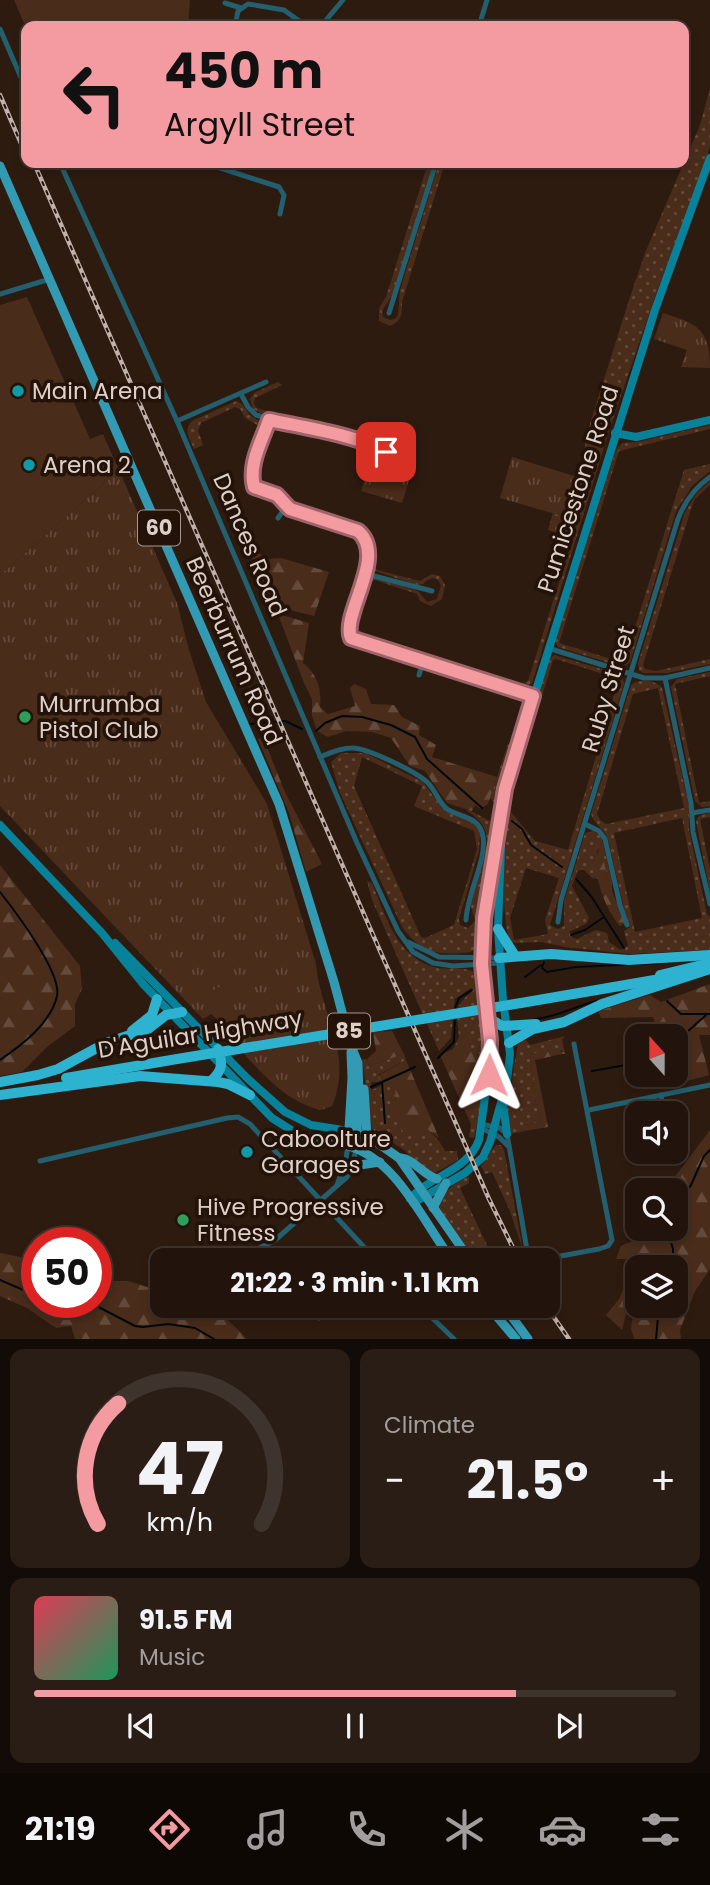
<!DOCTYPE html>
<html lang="en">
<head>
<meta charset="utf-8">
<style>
  :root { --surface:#22140c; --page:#2a1d15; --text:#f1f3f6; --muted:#a29e9d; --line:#3f332d; --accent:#f49aa1 }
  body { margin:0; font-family:Poppins,sans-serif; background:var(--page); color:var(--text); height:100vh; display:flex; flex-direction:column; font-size:26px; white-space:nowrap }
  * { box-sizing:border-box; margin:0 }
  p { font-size:23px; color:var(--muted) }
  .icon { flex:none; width:38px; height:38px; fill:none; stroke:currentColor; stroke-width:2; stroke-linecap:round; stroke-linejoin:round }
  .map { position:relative; height:1339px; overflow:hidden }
  .sheet { display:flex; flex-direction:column; gap:10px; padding:10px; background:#130b07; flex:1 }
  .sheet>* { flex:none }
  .top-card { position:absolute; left:21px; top:21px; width:668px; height:147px; border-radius:14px; box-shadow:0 4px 10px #0003,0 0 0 2px var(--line); background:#f49aa1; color:#111; overflow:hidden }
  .needle { width:46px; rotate:339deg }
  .controls { position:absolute; left:625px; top:1024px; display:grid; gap:14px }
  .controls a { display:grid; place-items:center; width:63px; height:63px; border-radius:14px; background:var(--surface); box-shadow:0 4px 10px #0003,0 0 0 2px var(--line); font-size:35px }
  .speed { position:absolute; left:21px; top:1227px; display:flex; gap:14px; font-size:35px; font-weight:700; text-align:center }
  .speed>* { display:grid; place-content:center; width:91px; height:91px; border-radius:50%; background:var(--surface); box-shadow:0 4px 10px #0003,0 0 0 2px var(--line); line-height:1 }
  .speed .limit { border:10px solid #d22; background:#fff; color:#111 }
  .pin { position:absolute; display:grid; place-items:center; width:60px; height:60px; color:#fff; margin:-30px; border-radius:14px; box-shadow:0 4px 10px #0006 }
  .me { position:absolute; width:77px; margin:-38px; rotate:1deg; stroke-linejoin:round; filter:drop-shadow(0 0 5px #0008) }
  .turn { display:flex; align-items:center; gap:24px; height:147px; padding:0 28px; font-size:32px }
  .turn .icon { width:91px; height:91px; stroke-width:2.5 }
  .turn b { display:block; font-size:49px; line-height:60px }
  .big { font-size:52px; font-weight:700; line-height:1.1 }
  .sheet .card { flex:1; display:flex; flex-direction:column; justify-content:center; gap:10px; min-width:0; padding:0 24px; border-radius:14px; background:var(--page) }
  .sheet .dial { align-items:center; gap:0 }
  .dial svg { height:182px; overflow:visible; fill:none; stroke:var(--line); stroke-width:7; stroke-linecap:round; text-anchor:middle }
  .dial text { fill:var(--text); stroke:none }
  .song { display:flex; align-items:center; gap:21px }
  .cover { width:84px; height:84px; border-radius:10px; background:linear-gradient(135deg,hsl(350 70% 55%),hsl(150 70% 35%)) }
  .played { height:7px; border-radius:4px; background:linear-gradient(90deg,var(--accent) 75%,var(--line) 75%) }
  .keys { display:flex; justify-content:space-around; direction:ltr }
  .heat { display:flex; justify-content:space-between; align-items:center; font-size:38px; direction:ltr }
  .sheet .tiles { flex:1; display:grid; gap:10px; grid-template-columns:1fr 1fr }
  .card:last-child { grid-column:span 2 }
  .trip { position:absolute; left:150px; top:1248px; width:410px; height:70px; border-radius:14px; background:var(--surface); box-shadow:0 4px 10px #0003,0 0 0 2px var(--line); font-weight:700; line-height:70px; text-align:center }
  .tabs { display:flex; height:112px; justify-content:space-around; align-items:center; background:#0e0805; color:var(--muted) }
  .tabs .icon { width:49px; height:49px }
  .tabs .active { color:var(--accent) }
  .tabs b { font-size:32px; color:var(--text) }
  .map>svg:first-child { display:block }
  .grass { fill:url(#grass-dots); fill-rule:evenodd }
  .forest { fill:url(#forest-firs); fill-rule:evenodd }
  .park { fill:url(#park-tufts) }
  .pitch { fill:#4a2c1a }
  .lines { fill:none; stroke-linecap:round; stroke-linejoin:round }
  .stream { stroke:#00090f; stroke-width:2 }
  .street { stroke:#235f6e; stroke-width:5 }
  .secondary { stroke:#07829a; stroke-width:8 }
  .primary { stroke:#329ab3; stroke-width:9 }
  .highway { stroke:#2db2d0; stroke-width:10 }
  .rail-casing { stroke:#c0b1aa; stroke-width:4.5 }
  .rail { stroke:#231207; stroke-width:2; stroke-dasharray:5; stroke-linecap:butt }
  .highway-bridge { stroke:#2db2d0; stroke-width:10 }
  .route-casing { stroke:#9f6469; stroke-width:18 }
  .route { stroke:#f49aa1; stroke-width:12 }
  .culture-dot { fill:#0f9aa8; stroke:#231207; stroke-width:2.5 }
  .leisure-dot { fill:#2e9e5b; stroke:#231207; stroke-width:2.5 }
  .labels { text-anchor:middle; stroke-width:7; stroke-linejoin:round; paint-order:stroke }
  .shield { fill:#231207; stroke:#a6978f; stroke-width:2 }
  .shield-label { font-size:21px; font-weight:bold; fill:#ded0c9 }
  .poi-label { font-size:23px; fill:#ded0c9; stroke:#231207; text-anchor:start }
  .street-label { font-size:23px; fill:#ded0c9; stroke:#231207 }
</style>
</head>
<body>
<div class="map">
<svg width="710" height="1339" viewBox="0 0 710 1339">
  <defs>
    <pattern id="grass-dots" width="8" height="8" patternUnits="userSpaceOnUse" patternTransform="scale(1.75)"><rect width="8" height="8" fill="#4a2c1a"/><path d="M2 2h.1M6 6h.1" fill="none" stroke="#644a3a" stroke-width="1.8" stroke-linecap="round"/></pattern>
    <pattern id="forest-firs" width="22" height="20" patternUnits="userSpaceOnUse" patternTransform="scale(1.75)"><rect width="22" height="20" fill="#4a2c1a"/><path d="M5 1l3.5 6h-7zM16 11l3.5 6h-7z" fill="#644a3a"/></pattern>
    <pattern id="park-tufts" width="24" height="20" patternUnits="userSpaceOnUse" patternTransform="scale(1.75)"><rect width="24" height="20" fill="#4a2c1a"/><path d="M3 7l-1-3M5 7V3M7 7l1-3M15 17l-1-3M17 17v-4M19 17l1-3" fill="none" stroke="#644a3a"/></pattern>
  </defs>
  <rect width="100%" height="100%" fill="#2e1b10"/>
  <g class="grass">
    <path d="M710,88V145L706,161L655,297L609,431L532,683L524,688H518L359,639L354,633L353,626L367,583L372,579L377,578L418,591L427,602L437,599L441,586L438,580C432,576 428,579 423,584L417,585L372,570L369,538L364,529L371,532L374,563L377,570L420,581L432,574L440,576L445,585L442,599L431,606L420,601L417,594L375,580L371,582L358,629L360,635L520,685L528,681L573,538L548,530L553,513L575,520L587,480L580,478L587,433L630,297L645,253L700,125Z"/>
    <path d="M428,163H434L393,294L382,311L383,317L389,320L395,319L398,315L400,290L439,163H445L402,302C402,314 402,321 390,326L379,321V308L386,297Z"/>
    <path d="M278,382L282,385L255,398L254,404L257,408L401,450L396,463L387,469L371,460L373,451L278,427L271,431L261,458L258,457L269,429L276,424C300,428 351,439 372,450C381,455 378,468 392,463L395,457L389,449L339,433L263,414L253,409L250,399L254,393Z"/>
    <path d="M236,401L242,404L250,415L262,423L263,430L252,456L249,455L259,426L245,418L240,409L235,407L201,423L198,430L203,445L194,449C190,439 183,430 192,421Z"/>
    <path d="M710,425V429L619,451L559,643L624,663L684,470L710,464V471L692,486L676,511L630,663L622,667L558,647L555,641L616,449L622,443L637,442Z"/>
    <path d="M710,481V485L695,499L691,509L643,665L645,669L656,671L710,659V664L667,673H643L639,670L638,663L685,512L697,493Z"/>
    <path d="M554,655L619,674L622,676L624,684L550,925L558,929L564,926V902L585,833L593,831L600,835L602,839L612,882H609L600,848L597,850L599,879L592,878L584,870H578L572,886L589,918L587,923L569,932L573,938L577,939L596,930L607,933L609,942L621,950L628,946L624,931L630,927L624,909L608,839C604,828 594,824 591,814L631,685C638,678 657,680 662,688L689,806V830L707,914L710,917V950L630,954L565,947L541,942L510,943C499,907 504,825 510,787L549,660ZM556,659L619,679L568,850L535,841L511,812L513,792L553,660ZM658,688L684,808L606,824L600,820L597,814L633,694ZM682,818L702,918L635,932L614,833ZM526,868L559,878L545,920L548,934L514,940L510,918Z"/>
    <path d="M710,672V676L675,684L699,803L710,801V806L702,807L695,801L671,687L677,679Z"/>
    <path d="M508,744L511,746C494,812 481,879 477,946C472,953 470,952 462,953C434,955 420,951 402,927L340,793L331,762L341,753H365L423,782L442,808L466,818L478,828L480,835L479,851L459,919L460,925L468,928L475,921C473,913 470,907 471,900C476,868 506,833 467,811V809L490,821L494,802L490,798ZM362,757L422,786L414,806L474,831L477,849L454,925L425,938L421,937L354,786Z"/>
    <path d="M710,813V817L700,819L710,869V893L696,821L699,816Z"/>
    <path d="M367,881L372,883C386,917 397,959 438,968C448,970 466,966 475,973C482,980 486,1056 485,1069C483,1091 479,1116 474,1138L469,1137L471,1124L465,1111L474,1107L479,1054L469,1049L467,1036L459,1037C457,1013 452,1007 473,991L471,988L455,999L451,1038L439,1051L372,900Z"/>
    <path d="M566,1036L562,1039L565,1054H562V1050L530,1054L535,1099L541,1121L526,1126L525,1131L510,1134L507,1109L518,1043L524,1038L530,1045Z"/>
    <path d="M404,1054L406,1060L378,1075L380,1082H372L370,1088L372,1090L382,1085L395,1084L396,1105L388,1110C410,1117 435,1129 445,1151H457L458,1160L435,1173L421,1167L404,1150L372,1129L362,1059H367L369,1066Z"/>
    <path d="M496,1145H501L504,1150L523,1250L510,1211L492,1172L485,1174L481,1166Z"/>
    <path d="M466,1177H469V1183L460,1188L494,1260H476L439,1210C439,1193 453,1185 466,1177Z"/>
  </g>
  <g class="forest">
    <path d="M252,550L268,559L281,558L329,572L314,616L274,606L250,552Z"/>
    <path d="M278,614L309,623L303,663C317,674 322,689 320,707L328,714L355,706L350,688L354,684L366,689L371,704L394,705L402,717L420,726L419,735L436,745L432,757L497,777L488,804L480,809L475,805L472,811L447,803L425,771L410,766L391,738L372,732L346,731L328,737L317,731L312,716V699L304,683Z"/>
    <path d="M263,737L285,792L322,864L306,872L289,813L258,739Z"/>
    <path d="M600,847L609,882H612V891L625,923L620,926C605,910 589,867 600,847Z"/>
    <path d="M0,865L80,966L82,989L75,1004V1026L47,1047L22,1072L0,1076Z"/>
    <path d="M710,984V1035H699L709,1075L669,1086L667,1075L676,1074V1036H658L653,1017L601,1018L598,1011L650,995L661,1002Z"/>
    <path d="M392,1031L404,1054L369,1066L367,1059L376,1051L373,1032Z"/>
    <path d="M467,1036L469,1048L479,1054L483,1064L474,1107L465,1111L440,1055L453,1049L459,1037Z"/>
    <path d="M560,1048L562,1054L535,1060L548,1127L525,1131L526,1126L541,1121L535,1099L530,1054Z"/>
    <path d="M406,1060L439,1138L427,1129L417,1136H405L399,1124L400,1114L390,1116L388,1109L396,1105L395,1085L382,1087L378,1076Z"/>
    <path d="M710,1130V1269L695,1291L680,1330L681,1339H634L631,1329L634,1303L629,1302L622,1330L606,1315L619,1299L632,1269L629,1259H616L621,1246L646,1235L651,1229L676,1228V1190H665ZM637,1267H676V1306H637Z"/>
    <path d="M0,1253L30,1259L37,1264V1302H96V1281H128L163,1292V1306C212,1306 212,1303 247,1339H75L71,1326L56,1328L27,1308L0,1296Z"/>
  </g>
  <g class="park">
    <path d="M663,313C697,324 710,328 710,368L681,367L687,350L654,339Z"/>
    <path d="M512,457L587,480L576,520L500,498Z"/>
    <path d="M378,464L389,469L396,464L411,474L402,503L361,491L367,471L376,473Z"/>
    <path d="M119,470L177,603L189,650L206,702L267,804L316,964C320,1013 354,1054 332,1106L321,1110C287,1102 262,1074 239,1048C229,1037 222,1023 211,1014L203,1019L0,806V575Z"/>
  </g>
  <g class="pitch">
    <path d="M14,0H190L188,26L26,28Z"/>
    <path d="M27,297L90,439L103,434L119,470L0,575V305Z"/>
    <path d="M6,651L55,702L46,732L0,783V656Z"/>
    <path d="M239,975L248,989L219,1008L209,993Z"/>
  </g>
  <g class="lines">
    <g class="stream">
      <path d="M249,724L285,721L302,729"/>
      <path d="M316,731L325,723L342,716L362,717L391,725L415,737L427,759L482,808"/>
      <path d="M512,821L522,829L531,845L562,867"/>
      <path d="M576,879L591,896L624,948"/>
      <path d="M0,892C15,911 62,973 57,996C51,1023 22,1045 0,1060"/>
      <path d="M571,935L585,930L604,917"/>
      <path d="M544,962L542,968L547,972L576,967L664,963"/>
      <path d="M525,977L541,965"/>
      <path d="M667,1001L681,1014H710"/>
      <path d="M455,1008L459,998L472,990"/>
      <path d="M535,1019C558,1017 575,1006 597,1001"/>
      <path d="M676,1042L706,1015"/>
      <path d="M438,1058L454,1042L455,1017"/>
      <path d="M592,1071L637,1063"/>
      <path d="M382,1082L385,1123"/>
      <path d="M371,1087L415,1067"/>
      <path d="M676,1209L691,1185L704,1156L710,1150"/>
      <path d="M667,1228L673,1249V1267"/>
      <path d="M0,1280L37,1296"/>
      <path d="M89,1302L135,1326L143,1327L168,1324L195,1328L214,1339"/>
      <path d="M656,1339L659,1306"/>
    </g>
    <g class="street">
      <path d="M225,3L241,8"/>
      <path d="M235,26L238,11L248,4L284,10L306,26"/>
      <path d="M321,26L343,0"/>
      <path d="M479,26L487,0"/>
      <path d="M0,29L26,89"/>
      <path d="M60,163L177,421L357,843L398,931L413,952L433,963L453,966L499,963"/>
      <path d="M205,163L279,187L284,195L280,214"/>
      <path d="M0,294L50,279"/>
      <path d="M389,313L436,163"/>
      <path d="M241,394L248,407L256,415L378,448L386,453L388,457"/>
      <path d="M269,420C261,440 247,465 254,487L277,495L290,509"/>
      <path d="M177,421L266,382"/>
      <path d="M278,518L283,511L290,509L358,531C386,553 347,609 350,636L353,639L533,696"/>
      <path d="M366,574L432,591"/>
      <path d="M548,648L644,678H665L710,668"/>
      <path d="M419,675L423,662"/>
      <path d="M665,678L691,803L693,832L710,904"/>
      <path d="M320,757C330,753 340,748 351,748C366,747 417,772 428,783C436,791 438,802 447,809C461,818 480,816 483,837C487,859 467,894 466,920"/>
      <path d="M692,813L710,810"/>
      <path d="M585,824L599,831L605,839L620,905L627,925"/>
      <path d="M558,922L561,900L678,519C685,501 694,488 710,477"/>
      <path d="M408,942L439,957L499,958"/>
      <path d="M661,1095L664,1113"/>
      <path d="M589,1110L710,1085"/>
      <path d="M481,1124L500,1128L507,1134L527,1250L531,1257L537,1260"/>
      <path d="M481,1128L499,1137L508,1146"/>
      <path d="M671,1152L673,1163"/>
      <path d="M40,1161L227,1118L238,1117L250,1124L376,1260"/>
      <path d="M337,1185L345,1164L348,1146"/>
      <path d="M255,1250L260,1260"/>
      <path d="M211,1260L255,1250L274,1241L347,1177L353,1166L356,1148"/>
      <path d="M539,1260L599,1249L608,1246L612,1240L574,1044"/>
      <path d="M301,1306L310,1314L319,1318L326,1316L338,1306"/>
      <path d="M420,1306L454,1339"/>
    </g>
    <g class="secondary">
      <path d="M615,433L636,437L710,420"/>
      <path d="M0,825L102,933L144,985L272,1118L299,1135L348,1146"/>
      <path d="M115,943L247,1078L285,1112L311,1125L349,1131"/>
      <path d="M503,1103L507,1134"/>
      <path d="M410,1199C430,1175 467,1172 479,1140L490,1061L482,964L484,918L505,789L655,310L710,158"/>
      <path d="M413,1203L465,1173L483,1157L490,1142L507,1081L510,1054L503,1000L498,929L501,846L498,837"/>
    </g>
    <g class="primary">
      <path d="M0,166L279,804L334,982L351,1046L358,1063L359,1096L356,1148"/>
      <path d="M351,1052L352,1078L348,1146C397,1159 423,1222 452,1260"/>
      <path d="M364,1089L367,1136"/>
      <path d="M351,1131L372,1139L399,1158L470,1260"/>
      <path d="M401,1158C414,1159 423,1175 437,1179"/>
      <path d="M353,1166L380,1162"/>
      <path d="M433,1208L446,1183"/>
      <path d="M488,1306L516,1339"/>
      <path d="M504,1306L528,1339"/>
    </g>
    <g class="highway">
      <path d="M498,929L515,956"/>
      <path d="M499,958L551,954L629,960L710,955"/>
      <path d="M660,975L710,963"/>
      <path d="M521,1003L666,978"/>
      <path d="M487,1017L502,1026L536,1024"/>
      <path d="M132,1031L152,1015L157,999"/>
      <path d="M509,1043L533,1029L564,1022L602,1004L710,969"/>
      <path d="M66,1078L177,1059"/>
      <path d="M211,1081C223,1070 223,1063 218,1049"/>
      <path d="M0,1082L38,1075L58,1069L106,1043L148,1029L166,1015L182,1012"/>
      <path d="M0,1095L140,1076L218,1082L228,1084L250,1095"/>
    </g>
    <defs>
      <g id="rail">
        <path d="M0,95L26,155"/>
        <path d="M34,163L489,1199L519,1260"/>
        <path d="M546,1306L569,1339"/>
      </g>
    </defs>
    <use href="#rail" class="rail-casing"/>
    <use href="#rail" class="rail"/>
    <path class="highway-bridge" d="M177,1059L521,1003"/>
  </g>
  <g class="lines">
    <defs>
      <path id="route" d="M386,452C360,436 300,426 269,420C262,441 248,464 254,487L277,495L290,509L358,531C388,556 341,614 351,638L533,696L505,789L484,918L482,964L490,1041L489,1075"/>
    </defs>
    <use href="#route" class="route-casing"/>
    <use href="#route" class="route"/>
  </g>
  <g class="culture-dot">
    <circle cx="18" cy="391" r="7"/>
    <circle cx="29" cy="465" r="7"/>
    <circle cx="247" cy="1152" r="7"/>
  </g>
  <g class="leisure-dot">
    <circle cx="25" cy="717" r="7"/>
    <circle cx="183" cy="1220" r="7"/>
  </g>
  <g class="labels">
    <g class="shield">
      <rect x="138" y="510.5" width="42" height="35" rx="5"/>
      <rect x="328" y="1013.5" width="42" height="35" rx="5"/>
    </g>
    <g class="shield-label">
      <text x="159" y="535">60</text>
      <text x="349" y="1038">85</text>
    </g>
    <g class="poi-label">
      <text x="32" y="399">Main Arena</text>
      <text x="43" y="473">Arena 2</text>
      <text x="39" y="712">Murrumba<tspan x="39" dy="26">Pistol Club</tspan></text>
      <text x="261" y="1147">Caboolture<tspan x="261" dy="26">Garages</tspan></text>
      <text x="197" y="1215">Hive Progressive<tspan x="197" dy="26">Fitness</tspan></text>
    </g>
    <g class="street-label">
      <text transform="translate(578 489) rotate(-72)" y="8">Pumicestone Road</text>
      <text transform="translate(250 545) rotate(67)" y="8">Dances Road</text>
      <text transform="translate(234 651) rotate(66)" y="8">Beerburrum Road</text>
      <text transform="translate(608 689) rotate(-73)" y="8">Ruby Street</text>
      <text transform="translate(200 1034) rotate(-9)" y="8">D'Aguilar Highway</text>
    </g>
  </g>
</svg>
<div class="controls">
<a><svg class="needle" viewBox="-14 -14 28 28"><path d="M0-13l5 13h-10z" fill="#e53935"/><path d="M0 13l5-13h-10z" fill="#a29e9d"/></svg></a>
<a><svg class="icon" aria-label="sound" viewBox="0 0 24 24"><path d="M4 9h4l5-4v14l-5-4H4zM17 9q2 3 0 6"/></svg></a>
<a><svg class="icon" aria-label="search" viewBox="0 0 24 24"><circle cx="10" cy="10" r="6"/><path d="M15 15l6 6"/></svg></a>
<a><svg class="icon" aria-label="layers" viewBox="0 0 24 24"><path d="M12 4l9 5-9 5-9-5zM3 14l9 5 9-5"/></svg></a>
</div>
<div class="speed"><div class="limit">50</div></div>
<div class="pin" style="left:386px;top:452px;background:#d93025"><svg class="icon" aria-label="arrive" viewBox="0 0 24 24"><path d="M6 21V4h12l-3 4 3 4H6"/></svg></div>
<svg class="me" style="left:489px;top:1075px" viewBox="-20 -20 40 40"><path d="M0-17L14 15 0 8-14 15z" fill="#f49aa1" stroke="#fff" stroke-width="4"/></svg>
<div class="trip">21:22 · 3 min · 1.1 km</div>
<div class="top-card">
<div class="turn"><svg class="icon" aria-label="left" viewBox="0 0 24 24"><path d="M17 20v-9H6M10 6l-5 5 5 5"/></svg><div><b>450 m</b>Argyll Street</div></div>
</div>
</div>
<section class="sheet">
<div class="tiles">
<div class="card dial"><svg viewBox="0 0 100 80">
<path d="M14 69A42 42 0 1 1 86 69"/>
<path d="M14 69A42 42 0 0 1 23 16" stroke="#f49aa1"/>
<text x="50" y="56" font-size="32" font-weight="700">47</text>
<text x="50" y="72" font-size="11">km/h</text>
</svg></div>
<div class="card"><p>Climate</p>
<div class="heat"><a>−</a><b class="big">21.5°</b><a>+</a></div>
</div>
<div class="card">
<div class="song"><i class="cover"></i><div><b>91.5 FM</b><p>Music</p></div></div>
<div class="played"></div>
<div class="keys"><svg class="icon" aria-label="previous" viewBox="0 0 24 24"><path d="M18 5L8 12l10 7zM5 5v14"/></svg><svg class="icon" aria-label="pause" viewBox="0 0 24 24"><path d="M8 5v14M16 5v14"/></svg><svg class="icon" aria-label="next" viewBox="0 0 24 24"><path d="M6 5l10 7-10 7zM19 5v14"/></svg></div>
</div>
</div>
</section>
<nav class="tabs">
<b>21:19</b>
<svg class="icon active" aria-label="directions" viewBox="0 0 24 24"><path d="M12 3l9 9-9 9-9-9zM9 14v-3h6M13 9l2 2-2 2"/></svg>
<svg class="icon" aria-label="music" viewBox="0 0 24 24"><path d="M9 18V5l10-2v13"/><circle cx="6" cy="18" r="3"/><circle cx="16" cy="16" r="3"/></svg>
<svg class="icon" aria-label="phone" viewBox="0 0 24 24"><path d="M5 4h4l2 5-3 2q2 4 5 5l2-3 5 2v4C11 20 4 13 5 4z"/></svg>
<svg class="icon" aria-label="climate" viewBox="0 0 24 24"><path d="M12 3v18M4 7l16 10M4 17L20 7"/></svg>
<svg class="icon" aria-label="car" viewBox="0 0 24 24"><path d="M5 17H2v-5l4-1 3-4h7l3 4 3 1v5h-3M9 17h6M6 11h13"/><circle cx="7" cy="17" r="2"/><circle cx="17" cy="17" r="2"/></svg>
<svg class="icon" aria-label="filters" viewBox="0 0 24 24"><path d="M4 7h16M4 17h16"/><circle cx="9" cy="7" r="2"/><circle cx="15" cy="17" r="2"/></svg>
</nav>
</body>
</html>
